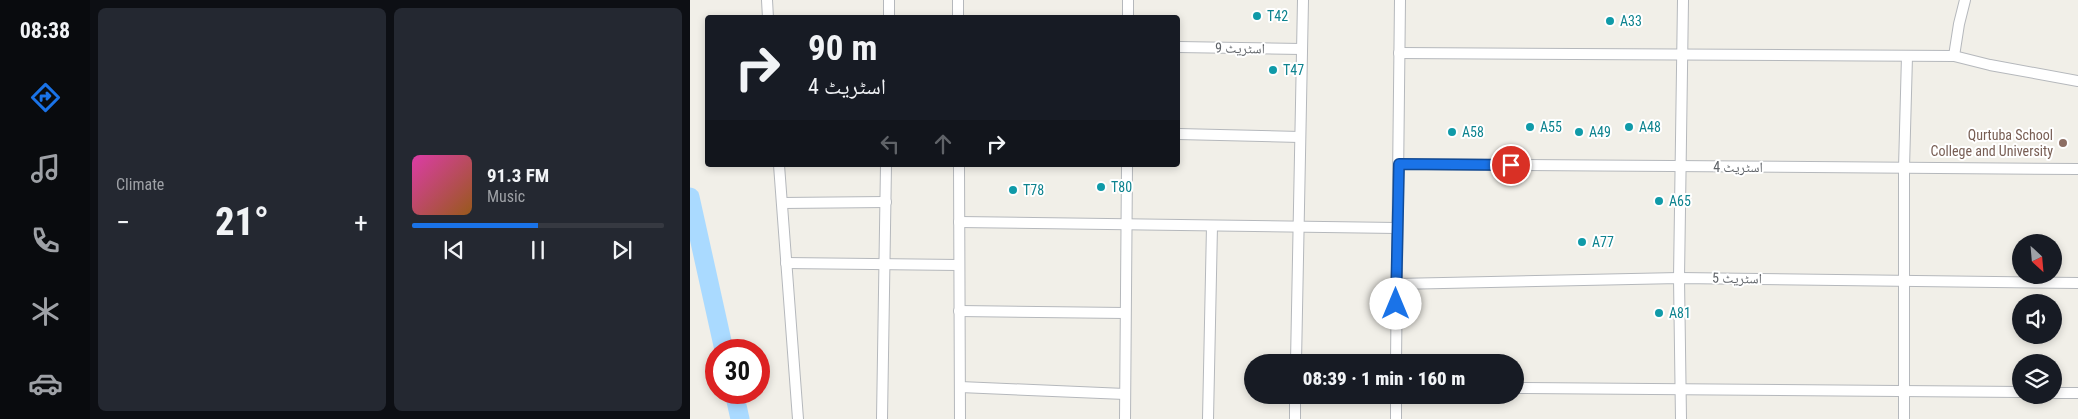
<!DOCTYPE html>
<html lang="en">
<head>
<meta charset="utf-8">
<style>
  :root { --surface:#171b24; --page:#242831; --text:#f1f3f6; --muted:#9ea1a6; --line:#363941; --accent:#1a73e8 }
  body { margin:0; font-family:"Roboto Condensed","Noto Naskh Arabic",sans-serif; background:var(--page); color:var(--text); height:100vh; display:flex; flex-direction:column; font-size:19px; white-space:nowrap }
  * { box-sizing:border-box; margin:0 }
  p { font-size:16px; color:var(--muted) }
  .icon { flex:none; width:28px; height:28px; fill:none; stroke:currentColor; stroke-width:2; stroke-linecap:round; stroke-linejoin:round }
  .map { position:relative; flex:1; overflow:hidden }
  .sheet { display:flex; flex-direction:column; gap:8px; padding:8px; background:#0d0f14; width:600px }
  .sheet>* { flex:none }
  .top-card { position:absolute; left:15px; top:15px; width:475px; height:152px; border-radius:5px; box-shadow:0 2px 8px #0003; background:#171b24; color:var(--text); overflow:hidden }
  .needle { width:32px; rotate:154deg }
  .buttons { position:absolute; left:1322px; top:234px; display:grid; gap:10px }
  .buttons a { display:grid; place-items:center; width:50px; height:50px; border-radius:50%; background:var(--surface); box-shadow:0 2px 8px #0003; font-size:25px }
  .speed { position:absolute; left:15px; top:339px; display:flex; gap:10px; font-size:25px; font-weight:700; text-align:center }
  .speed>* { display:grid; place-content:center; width:65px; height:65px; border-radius:50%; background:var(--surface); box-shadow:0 2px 8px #0003; line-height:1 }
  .speed .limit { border:8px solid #d22; background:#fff; color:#111 }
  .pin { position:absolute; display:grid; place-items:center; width:42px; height:42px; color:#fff; margin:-21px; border:2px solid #fff; border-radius:50%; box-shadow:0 1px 5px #0007 }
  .me { position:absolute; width:55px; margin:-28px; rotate:0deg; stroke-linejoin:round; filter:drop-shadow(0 0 4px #0008) }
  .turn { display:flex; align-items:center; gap:18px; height:105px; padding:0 20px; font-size:22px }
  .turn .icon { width:65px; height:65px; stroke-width:2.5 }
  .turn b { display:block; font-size:35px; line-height:42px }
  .lanes { display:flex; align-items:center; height:48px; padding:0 20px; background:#0003; justify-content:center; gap:25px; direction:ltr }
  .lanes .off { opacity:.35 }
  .big { font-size:38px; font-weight:800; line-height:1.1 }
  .sheet .card { flex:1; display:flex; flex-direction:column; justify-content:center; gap:8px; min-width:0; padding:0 18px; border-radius:8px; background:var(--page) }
  .song { display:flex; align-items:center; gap:15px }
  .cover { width:60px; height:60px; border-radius:8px; background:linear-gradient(135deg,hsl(320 70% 55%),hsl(30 70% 35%)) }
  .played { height:5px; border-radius:2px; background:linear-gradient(90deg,var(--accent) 50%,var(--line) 50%) }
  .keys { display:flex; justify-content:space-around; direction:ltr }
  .heat { display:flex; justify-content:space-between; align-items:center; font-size:28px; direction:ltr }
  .sheet .tiles { flex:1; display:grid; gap:8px; grid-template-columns:repeat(2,1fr) }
  .trip { position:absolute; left:554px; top:354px; width:280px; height:50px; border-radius:25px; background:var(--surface); box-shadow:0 2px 8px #0003; font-weight:800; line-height:50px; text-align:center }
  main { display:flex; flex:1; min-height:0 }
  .tabs { display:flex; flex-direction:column; width:90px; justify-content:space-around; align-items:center; background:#090b0e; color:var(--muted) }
  .tabs .icon { width:35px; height:35px }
  .tabs .current { color:var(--accent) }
  .tabs b { font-size:22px; color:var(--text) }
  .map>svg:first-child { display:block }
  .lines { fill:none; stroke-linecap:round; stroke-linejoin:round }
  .river { stroke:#aadaff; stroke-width:19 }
  .minor-casing { stroke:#b5b8bc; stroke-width:12 }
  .minor { stroke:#fff; stroke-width:10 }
  .route-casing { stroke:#114b97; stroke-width:12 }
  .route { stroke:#1a73e8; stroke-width:9 }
  .culture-dot { fill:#0f9aa8; stroke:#fff; stroke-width:2 }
  .education-dot { fill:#8d6e63; stroke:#fff; stroke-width:2 }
  .labels { text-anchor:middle; stroke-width:4; stroke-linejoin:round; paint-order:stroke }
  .culture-label { font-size:14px; fill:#0d838f; stroke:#fff; text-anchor:start }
  .street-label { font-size:14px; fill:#5f6368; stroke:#fff }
  .education-label { font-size:14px; fill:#785e54; stroke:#fff; text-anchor:end }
</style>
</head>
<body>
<main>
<nav class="tabs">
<b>08:38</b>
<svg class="icon current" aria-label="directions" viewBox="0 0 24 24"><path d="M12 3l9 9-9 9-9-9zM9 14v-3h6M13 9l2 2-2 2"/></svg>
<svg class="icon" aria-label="music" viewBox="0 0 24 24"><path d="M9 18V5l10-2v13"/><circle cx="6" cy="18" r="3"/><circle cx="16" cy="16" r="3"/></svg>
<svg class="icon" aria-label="phone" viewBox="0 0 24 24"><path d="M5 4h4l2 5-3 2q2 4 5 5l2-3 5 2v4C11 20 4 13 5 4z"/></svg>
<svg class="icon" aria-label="climate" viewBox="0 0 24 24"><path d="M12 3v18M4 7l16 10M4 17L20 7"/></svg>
<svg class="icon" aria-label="car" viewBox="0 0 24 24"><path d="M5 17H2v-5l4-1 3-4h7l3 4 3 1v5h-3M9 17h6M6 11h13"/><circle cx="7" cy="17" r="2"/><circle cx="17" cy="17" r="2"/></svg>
</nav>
<section class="sheet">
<div class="tiles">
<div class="card"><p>Climate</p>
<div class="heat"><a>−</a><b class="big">21°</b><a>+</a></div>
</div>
<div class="card">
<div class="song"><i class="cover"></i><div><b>91.3 FM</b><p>Music</p></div></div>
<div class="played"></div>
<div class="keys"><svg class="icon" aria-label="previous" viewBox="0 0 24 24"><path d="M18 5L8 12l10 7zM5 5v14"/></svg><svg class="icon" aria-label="pause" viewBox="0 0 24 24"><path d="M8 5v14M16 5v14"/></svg><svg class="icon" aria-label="next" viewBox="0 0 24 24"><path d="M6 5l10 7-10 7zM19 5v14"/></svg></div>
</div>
</div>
</section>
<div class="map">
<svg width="1388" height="419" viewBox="0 0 1388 419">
  <rect width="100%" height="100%" fill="#f1efe8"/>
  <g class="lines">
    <g class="river">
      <path d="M0,197L34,350"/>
      <path d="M44,392L50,419"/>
    </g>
    <defs>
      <g id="minor">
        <path d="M77,0L78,18"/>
        <path d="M199,18V0"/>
        <path d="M268,18V0"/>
        <path d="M438,18V0"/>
        <path d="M488,47L612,49"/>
        <path d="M709,53L1264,56L1300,65L1388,81"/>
        <path d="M1264,56L1269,24L1275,0"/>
        <path d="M488,134L610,137"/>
        <path d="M709,164L1388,169"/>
        <path d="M89,165L108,419"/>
        <path d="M269,165L270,419"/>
        <path d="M92,203L196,202"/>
        <path d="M269,222L707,228"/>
        <path d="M96,263L268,265"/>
        <path d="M706,284L989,278L1388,283"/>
        <path d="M269,311L435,313"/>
        <path d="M606,362L613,0"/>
        <path d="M706,362L710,0"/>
        <path d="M270,387L435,394"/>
        <path d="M825,388L1331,392"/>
        <path d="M1364,393H1388"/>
        <path d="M706,395V419"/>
        <path d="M192,419L196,165"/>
        <path d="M435,419L437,165"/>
        <path d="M518,419L522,226"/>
        <path d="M605,419V395"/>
        <path d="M991,419L989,278L993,0"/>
        <path d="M1214,419V168L1217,56"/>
      </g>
    </defs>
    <use href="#minor" class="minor-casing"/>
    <use href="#minor" class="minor"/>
  </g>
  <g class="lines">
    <defs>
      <path id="route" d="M706,304L709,164L821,165"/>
    </defs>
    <use href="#route" class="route-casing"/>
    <use href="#route" class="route"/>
  </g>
  <g class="culture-dot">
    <circle cx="567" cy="16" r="5"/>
    <circle cx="920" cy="21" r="5"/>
    <circle cx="583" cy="70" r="5"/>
    <circle cx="840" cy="127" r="5"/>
    <circle cx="939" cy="127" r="5"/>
    <circle cx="762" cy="132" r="5"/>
    <circle cx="889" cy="132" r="5"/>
    <circle cx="411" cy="187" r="5"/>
    <circle cx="323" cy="190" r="5"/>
    <circle cx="969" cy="201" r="5"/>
    <circle cx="892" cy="242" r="5"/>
    <circle cx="969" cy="313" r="5"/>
  </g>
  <circle class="education-dot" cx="1373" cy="143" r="5"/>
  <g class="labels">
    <g class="culture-label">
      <text x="577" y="21">T42</text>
      <text x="930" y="26">A33</text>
      <text x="593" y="75">T47</text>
      <text x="850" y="132">A55</text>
      <text x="949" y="132">A48</text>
      <text x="772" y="137">A58</text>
      <text x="899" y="137">A49</text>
      <text x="421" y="192">T80</text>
      <text x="333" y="195">T78</text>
      <text x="979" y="206">A65</text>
      <text x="902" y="247">A77</text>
      <text x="979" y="318">A81</text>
    </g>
    <g class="street-label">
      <text transform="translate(550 48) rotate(1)" y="5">اسٹریٹ 9</text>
      <text x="1048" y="172">اسٹریٹ 4</text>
      <text transform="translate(1047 278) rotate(1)" y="5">اسٹریٹ 5</text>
    </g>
    <g class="education-label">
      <text x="1363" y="140">Qurtuba School<tspan x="1363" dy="16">College and University</tspan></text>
    </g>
  </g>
</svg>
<div class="buttons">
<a><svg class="needle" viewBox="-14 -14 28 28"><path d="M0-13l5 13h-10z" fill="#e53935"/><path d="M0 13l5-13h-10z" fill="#9ea1a6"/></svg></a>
<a><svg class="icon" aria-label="sound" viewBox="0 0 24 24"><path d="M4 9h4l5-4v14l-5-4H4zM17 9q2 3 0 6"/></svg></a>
<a><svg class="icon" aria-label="layers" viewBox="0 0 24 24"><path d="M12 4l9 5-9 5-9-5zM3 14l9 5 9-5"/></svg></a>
</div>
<div class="speed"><div class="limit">30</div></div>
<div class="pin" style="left:821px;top:165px;background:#d93025"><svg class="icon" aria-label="arrive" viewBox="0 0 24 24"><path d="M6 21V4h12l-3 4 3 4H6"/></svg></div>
<svg class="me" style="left:706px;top:304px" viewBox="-20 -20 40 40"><circle r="19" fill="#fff"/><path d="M0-13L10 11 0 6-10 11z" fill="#1a73e8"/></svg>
<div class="trip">08:39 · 1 min · 160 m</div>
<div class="top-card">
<div class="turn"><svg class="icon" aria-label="right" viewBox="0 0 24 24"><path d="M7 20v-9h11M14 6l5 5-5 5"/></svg><div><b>90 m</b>اسٹریٹ 4</div></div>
<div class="lanes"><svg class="icon off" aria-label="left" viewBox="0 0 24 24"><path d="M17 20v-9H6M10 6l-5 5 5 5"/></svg><svg class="icon off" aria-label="ahead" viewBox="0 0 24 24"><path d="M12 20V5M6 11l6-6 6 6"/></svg><svg class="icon" aria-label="right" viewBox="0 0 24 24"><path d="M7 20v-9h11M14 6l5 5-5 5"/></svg></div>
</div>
</div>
</main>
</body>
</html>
